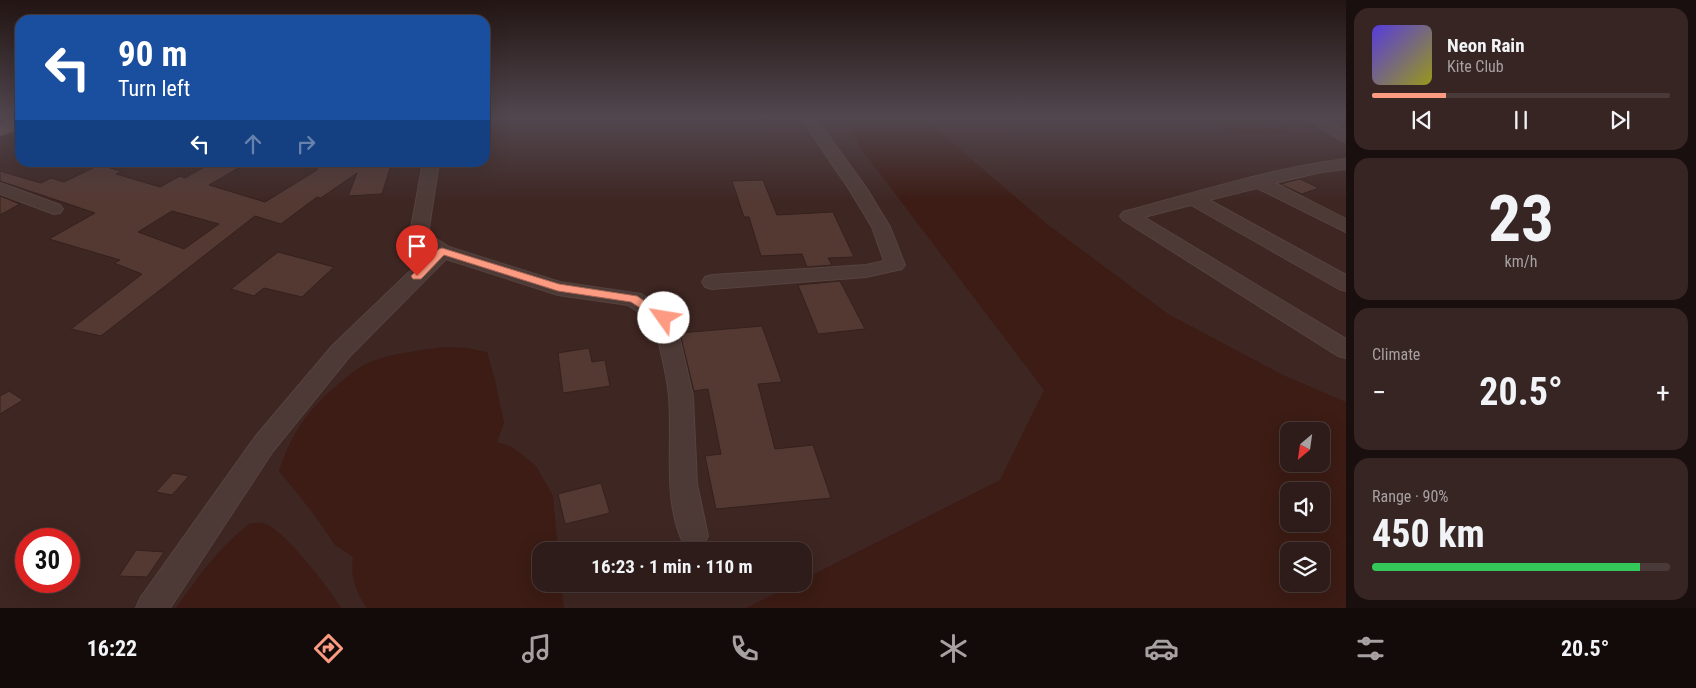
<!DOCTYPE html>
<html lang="en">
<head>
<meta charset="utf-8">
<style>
  :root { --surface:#2e1c1a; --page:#362523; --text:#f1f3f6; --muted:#a7a1a2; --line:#493a39; --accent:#fd9b82 }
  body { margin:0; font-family:"Roboto Condensed",sans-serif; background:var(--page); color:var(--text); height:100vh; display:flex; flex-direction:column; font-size:19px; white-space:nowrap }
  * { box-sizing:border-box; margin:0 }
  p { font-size:16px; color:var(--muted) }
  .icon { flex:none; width:28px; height:28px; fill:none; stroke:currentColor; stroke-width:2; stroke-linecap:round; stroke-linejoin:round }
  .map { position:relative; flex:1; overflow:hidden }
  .panel { display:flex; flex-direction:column; gap:8px; padding:8px; background:#190f0e; width:350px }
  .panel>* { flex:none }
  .top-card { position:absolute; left:15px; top:15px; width:475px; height:152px; border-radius:15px; box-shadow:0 5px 20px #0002,0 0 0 1px var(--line); background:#1a4fa0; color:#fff; overflow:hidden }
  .needle { width:32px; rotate:209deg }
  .controls { position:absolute; left:1280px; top:422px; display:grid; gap:10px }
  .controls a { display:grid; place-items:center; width:50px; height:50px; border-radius:10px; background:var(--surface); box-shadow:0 5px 20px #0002,0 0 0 1px var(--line); font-size:25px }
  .speed { position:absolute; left:15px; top:528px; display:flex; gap:10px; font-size:25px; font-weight:700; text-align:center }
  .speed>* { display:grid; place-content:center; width:65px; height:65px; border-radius:50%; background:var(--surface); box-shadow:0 5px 20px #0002,0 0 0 1px var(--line); line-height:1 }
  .speed .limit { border:8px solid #d22; background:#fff; color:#111 }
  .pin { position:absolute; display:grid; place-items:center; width:42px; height:42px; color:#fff; margin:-51px -21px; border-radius:50% 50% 50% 0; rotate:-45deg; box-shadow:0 0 5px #0007 }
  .pin .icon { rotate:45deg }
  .me { position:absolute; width:55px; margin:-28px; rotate:302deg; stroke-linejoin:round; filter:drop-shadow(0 0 4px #0008) }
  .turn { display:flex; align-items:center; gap:18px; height:105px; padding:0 20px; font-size:22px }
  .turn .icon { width:65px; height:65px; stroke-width:2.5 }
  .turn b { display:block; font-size:35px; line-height:42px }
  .lanes { display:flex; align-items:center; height:48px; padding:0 20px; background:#0003; justify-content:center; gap:25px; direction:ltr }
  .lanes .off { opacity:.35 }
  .big { font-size:38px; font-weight:700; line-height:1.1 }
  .panel .card { flex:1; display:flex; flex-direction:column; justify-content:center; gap:8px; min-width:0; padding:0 18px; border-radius:15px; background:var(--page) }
  .panel .dial { align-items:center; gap:0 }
  .dial b { font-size:65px; line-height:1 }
  .song { display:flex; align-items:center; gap:15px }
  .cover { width:60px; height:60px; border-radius:8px; background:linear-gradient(135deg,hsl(250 70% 55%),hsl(60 70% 35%)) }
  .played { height:5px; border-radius:2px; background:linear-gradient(90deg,var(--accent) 25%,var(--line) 25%) }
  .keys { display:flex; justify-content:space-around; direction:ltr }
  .heat { display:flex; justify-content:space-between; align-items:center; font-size:28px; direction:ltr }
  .charge { height:8px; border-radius:4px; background:linear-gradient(90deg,#34c759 90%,var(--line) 0) }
  .trip { position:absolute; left:532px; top:542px; width:280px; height:50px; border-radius:15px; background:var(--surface); box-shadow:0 5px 20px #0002,0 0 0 1px var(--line); font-weight:700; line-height:50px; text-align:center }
  .tab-bar { display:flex; height:80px; justify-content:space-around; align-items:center; background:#120b0a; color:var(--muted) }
  .tab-bar .icon { width:35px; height:35px }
  .tab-bar .current { color:var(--accent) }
  .tab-bar b { font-size:22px; color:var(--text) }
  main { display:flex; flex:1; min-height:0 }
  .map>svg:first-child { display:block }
  .water { fill:#3c1c14; fill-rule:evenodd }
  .building { fill:#543933; stroke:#34211d; fill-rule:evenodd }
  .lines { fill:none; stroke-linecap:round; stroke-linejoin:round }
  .minor-casing { stroke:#56433f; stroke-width:2 }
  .major-casing { stroke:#56433f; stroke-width:1 }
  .minor { fill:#4d3a36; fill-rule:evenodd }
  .major { fill:#6e5854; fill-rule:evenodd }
  .route { fill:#fd9b82; stroke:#a46554 }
</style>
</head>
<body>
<main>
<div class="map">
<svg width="1346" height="608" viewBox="0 0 1346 608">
  <rect width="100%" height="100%" fill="#3e2622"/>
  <g class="water">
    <path d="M844,117H922L1047,224L1168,314L1283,375L1346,402V608H746L794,584H804V579L1000,480L1044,390L862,150ZM1289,431H1321V464H1289ZM1289,491H1321V524H1289ZM1321,551V584H1289V551Z"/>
    <path d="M1192,117H1267L1287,129L1290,133H1238Z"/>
    <path d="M442,347L467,348L487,352L495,380L504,423L497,442L512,447L536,466L553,496L558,551H541V584H561L564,608H367C356,592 350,577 353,557L335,545L313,513L279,471C292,431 310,407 342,381C350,374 360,366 370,362C393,353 418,351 442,347Z"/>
    <path d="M250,523C254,523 262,522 266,524C285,531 330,589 341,608H176C199,575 218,549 250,523Z"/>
  </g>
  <g class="building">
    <path d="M213,162H249L209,185L265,202L317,170L319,162H392L382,194L348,196L357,173L321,198L317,197L281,224L255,216L101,336L71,329L142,274L114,263L120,260L49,239L95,213L0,181V171L41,183L51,178L64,182L99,165L121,171L116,174L160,187L180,176L185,178ZM172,211L219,224L184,249L138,232Z"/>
    <path d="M1300,179L1319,188L1302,194L1280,184Z"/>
    <path d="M763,180L777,215L833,212L854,257L828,258L832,265L807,267L802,254L761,256L749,217H744L732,181Z"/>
    <path d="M0,196L20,204L0,215Z"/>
    <path d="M278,252L334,267L302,297L264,288L254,296L231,289Z"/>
    <path d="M840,281L865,329L818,334L798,285Z"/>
    <path d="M762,326L782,382L758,384L775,449L813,445L831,498L716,509L705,456L721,454L708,389L694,391L680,333Z"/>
    <path d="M589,348L592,362L605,360L610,386L563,393L558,353Z"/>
    <path d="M9,391L23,400L0,414V396Z"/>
    <path d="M173,473L189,476L172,495L156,492Z"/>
    <path d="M601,483L610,513L565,524L558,494Z"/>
    <path d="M136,550L164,552L147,577L119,576Z"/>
  </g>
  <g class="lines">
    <defs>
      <g id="minor">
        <path d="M800,117H815L867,189L890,227L905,265L902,269L866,277L712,289L705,287L702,282L705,277L712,275L866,265L884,261L872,227L849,189Z"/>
        <path d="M1303,117H1322L1346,131V142L1340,140Z"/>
        <path d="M1346,159V169L1321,172L1275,183L1346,219V232L1257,188L1209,200L1346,275V291L1339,289L1191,205L1144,217L1346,339V358L1338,356L1123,220L1120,216L1123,212C1195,193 1272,168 1346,159Z"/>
        <path d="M423,162H439L429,228L432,236L449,247L560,282L641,294L672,313L675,318L693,396L697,484L708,536L704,545L694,549L684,545C662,499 673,446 669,397C667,372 659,346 654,322L628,305L558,295L446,259L349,357L273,451L170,608H136L141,597L255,437L333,345L430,252L417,243L411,228Z"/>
        <path d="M0,183L60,205L63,209L60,213L54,214L0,194Z"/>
      </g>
      <path id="major" d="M20,117V129L0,136V123Z"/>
    </defs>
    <use href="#minor" class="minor-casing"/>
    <use href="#major" class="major-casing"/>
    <use href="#minor" class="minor"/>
    <use href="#major" class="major"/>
  </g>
  <linearGradient id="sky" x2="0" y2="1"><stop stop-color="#221513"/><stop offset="0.58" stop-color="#52474f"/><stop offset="1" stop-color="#52474f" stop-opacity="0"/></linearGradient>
  <rect width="1346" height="202" fill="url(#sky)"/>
  <path class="route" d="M442,248L559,284L637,296L670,318L669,321H660L631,302L558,291L444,255L421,279H413L411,276L413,274L439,249Z"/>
</svg>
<div class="controls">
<a><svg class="needle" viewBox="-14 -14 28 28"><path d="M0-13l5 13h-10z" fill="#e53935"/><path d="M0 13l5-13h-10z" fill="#a7a1a2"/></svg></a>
<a><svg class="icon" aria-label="sound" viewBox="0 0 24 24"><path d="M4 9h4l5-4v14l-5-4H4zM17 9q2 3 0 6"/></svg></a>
<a><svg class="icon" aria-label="layers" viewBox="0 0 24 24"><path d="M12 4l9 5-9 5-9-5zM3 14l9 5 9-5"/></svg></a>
</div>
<div class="speed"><div class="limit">30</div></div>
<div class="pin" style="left:417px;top:276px;background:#d93025"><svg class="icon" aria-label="arrive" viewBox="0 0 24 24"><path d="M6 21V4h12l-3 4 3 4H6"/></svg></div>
<svg class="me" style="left:664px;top:318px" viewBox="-20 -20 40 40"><circle r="19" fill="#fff"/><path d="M0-13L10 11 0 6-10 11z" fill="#fd9b82"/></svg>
<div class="trip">16:23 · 1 min · 110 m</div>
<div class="top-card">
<div class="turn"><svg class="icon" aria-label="left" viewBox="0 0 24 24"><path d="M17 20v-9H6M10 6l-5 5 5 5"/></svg><div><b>90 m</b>Turn left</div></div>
<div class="lanes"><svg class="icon" aria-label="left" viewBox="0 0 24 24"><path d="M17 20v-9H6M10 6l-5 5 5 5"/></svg><svg class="icon off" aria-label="ahead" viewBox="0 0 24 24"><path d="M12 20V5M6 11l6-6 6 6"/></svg><svg class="icon off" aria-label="right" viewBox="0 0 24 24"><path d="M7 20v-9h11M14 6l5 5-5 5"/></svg></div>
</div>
</div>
<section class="panel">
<div class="card">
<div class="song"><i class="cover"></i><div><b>Neon Rain</b><p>Kite Club</p></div></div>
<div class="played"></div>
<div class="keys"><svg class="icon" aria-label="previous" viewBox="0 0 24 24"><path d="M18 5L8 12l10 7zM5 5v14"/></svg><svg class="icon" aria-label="pause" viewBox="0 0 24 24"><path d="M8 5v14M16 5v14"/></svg><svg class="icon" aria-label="next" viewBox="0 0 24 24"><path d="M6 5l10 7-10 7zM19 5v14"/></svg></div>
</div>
<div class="card dial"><b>23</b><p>km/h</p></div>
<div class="card"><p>Climate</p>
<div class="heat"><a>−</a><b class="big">20.5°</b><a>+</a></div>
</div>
<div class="card"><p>Range · 90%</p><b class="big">450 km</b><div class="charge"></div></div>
</section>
</main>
<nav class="tab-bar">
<b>16:22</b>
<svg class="icon current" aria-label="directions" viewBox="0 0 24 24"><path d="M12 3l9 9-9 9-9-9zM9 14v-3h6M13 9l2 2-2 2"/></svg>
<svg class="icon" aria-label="music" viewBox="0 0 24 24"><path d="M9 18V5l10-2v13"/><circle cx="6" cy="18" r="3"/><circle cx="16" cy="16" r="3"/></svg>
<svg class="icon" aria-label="phone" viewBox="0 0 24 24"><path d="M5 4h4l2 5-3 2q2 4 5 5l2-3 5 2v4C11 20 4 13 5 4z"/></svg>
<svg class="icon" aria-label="climate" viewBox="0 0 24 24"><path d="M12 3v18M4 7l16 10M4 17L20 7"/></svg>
<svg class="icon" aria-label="car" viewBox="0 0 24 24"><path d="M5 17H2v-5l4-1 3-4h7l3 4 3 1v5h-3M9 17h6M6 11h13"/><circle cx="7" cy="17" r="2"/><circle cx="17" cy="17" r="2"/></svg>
<svg class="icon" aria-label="filters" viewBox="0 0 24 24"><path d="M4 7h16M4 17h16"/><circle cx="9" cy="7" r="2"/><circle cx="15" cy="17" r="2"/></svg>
<b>20.5°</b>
</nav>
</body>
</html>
